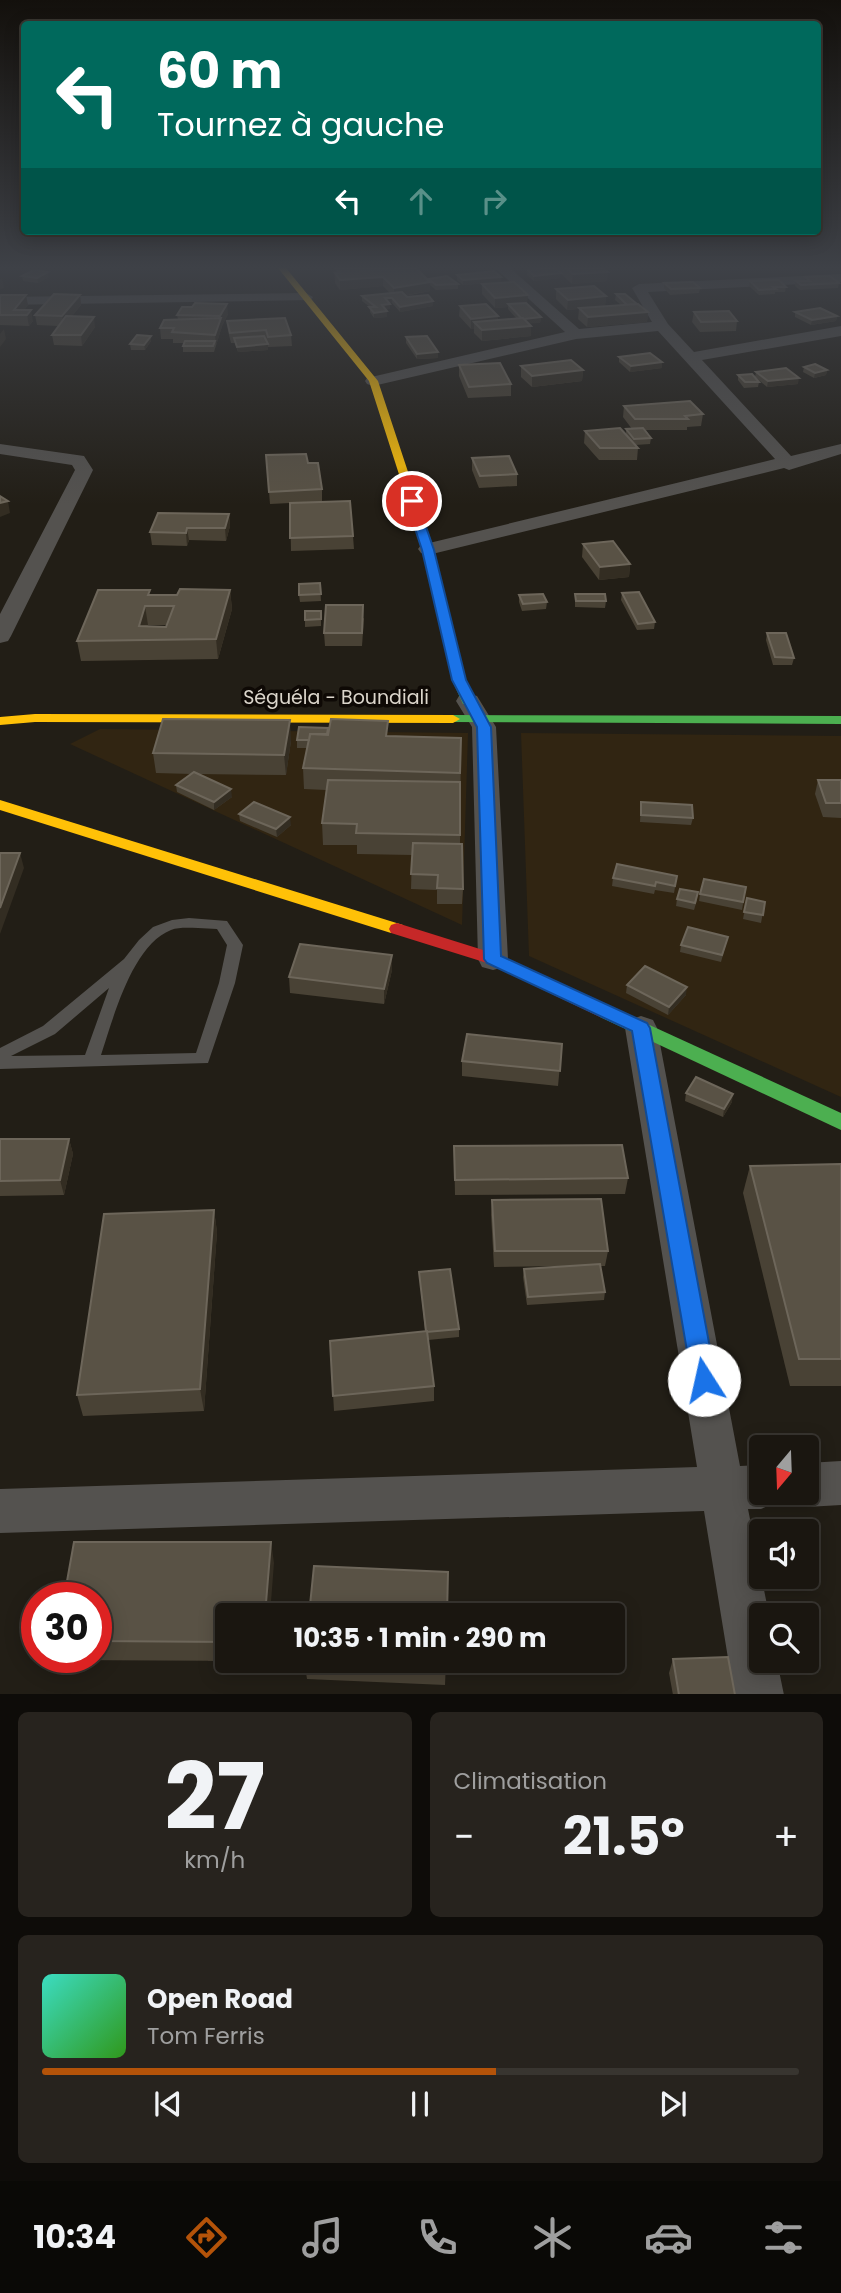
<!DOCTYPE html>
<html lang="fr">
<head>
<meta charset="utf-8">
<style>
  :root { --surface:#1a1610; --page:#27231e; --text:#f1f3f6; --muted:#9f9f9f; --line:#383530; --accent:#b45309 }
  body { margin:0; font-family:Poppins,sans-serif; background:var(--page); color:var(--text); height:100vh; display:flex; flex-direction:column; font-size:26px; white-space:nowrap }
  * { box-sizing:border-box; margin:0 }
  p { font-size:23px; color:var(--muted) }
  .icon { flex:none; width:38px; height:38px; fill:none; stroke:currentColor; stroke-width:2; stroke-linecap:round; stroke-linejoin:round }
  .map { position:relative; height:1694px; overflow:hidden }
  .drawer { display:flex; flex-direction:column; gap:18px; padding:18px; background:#0e0c09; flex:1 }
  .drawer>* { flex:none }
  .hud { position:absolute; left:21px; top:21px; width:800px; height:214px; border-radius:7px; box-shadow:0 4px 18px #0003,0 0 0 2px var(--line); background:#00695c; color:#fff; overflow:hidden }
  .needle { width:46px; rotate:199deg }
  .controls { position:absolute; left:749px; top:1435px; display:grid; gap:14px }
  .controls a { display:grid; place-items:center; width:70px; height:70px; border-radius:7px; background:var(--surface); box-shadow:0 4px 18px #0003,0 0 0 2px var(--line); font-size:35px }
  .speed { position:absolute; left:21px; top:1582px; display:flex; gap:14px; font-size:35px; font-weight:700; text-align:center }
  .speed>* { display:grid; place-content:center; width:91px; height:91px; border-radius:50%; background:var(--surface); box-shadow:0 4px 18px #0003,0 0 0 2px var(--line); line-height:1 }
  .speed .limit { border:10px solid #d22; background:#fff; color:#111 }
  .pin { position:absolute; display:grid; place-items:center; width:60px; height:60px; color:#fff; margin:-30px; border:4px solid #fff; border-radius:50%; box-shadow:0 2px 7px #0007 }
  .me { position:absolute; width:77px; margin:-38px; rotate:350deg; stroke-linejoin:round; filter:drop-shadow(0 0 5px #0008) }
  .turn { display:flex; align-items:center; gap:24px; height:147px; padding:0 21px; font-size:32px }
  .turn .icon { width:91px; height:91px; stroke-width:2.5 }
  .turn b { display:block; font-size:49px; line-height:60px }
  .lanes { display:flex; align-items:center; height:66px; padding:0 21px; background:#0003; justify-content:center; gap:35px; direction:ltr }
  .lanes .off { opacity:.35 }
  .big { font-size:52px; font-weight:700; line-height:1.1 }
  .drawer .card { flex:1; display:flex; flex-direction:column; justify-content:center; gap:10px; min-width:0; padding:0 24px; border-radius:10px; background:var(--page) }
  .drawer .dial { align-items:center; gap:0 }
  .dial b { font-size:91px; line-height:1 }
  .song { display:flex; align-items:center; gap:21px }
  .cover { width:84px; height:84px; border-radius:10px; background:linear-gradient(135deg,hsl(170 70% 55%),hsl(110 70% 35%)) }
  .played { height:7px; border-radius:4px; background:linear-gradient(90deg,var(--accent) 60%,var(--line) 60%) }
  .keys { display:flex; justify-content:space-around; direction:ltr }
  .heat { display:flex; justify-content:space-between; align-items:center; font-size:38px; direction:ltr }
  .drawer .tiles { flex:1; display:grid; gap:18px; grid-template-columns:1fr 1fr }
  .card:last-child { grid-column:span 2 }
  .trip { position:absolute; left:215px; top:1603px; width:410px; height:70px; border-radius:7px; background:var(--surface); box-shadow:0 4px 18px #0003,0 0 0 2px var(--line); font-weight:700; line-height:70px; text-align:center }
  .menu { display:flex; height:112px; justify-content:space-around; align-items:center; background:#0a0906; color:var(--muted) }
  .menu .icon { width:49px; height:49px }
  .menu .selected { color:var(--accent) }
  .menu b { font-size:32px; color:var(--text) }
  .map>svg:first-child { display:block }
  .built { fill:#312512 }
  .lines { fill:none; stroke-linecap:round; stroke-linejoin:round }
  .lane { fill:#54524f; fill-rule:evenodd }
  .street { fill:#54524f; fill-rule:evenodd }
  .fast { fill:#4caf50; fill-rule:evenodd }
  .slow { fill:#ffc107; fill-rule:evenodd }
  .jam { fill:#c62828; fill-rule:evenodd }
  .wall { fill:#494235; fill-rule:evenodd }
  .shaded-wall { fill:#332d22 }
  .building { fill:#595245; stroke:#6d665a; stroke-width:2; fill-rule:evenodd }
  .route { fill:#1a73e8; stroke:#114b97; stroke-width:2 }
  .labels { text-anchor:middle; stroke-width:7; stroke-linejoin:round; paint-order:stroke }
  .street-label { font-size:19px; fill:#dbd5cb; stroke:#0e0905 }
</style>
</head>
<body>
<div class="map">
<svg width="841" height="1695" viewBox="0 0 841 1695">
  <rect width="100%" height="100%" fill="#221e16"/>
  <g class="built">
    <path d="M100,729L468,733L462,925L70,744Z"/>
    <path d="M521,733L841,736V1097L529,956Z"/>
  </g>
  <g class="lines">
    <path class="lane" d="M189,918L227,921L243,945L235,983L208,1063L0,1069V1048L43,1026L124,959L139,940L153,927L172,920ZM198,928L217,929L227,945L219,983L196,1053L101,1055C113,1019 132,945 171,930C179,927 189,928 198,928ZM109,988L85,1055L11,1056L55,1034Z"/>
    <g class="street">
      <path d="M495,268H510L579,329L652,322L632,288L639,284L841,274V282L648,292L668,324L694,352L841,326V336L702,360L791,456L841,444V454L789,470L784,468L428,555L421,553L418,549L421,545L775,459L658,331L576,339L373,386L367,384L365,381L367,378L565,332Z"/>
      <path d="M306,293L313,297L311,300L0,305V297Z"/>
      <path d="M0,444L84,456L93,470L11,636L8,641L0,643V614L75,470L72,465L0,454Z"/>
      <path d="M468,694L477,696L496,727L508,959L504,967L493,970L482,967L478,959L472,727L456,701L459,696Z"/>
      <path d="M641,1016L653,1020L657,1028L740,1466L761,1465V1493H781L777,1502L761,1509H748L769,1615H761V1661H777L784,1695H734L704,1511L0,1533V1489L697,1467L625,1028L629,1020Z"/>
      <path d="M841,1461V1505L807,1507L791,1500L788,1493H807V1463Z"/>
    </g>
    <g class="fast">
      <path d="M410,490L415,493L434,549L466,680L475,701L473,704H463L452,680L422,549L405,493Z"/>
      <path d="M453,715L841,716V724L448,722L446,719Z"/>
      <path d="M606,1005L841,1113V1130L600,1017L597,1012L600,1007Z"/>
    </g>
    <g class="slow">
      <path d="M278,268H286L378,381L415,493L414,495L405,493L369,381Z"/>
      <path d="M35,714L453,715L460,719L453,723L35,722L0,725V717Z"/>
      <path d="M0,800L403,925L405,929L403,933H391L0,810Z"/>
    </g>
    <path class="jam" d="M397,923L499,955L612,1007L615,1012L612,1017H600L487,963L391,933L389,929L391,925Z"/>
  </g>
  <g class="wall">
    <path d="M334,268H416L429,280V279L458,284V289L436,290L430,285V291L405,296L433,306L400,312L392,303H389L390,309H386L387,317L374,318L370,312V307L362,301V296L390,293L383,286L340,290L335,283Z"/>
    <path d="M557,268H603L607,281L572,284L557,270Z"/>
    <path d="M528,270L560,278L534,281L527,275Z"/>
    <path d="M457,275L501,277V282L463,285L457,280Z"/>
    <path d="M22,276L49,277L38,283L23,281Z"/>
    <path d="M805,277L839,283L838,288L800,290L795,286L796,281H805Z"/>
    <path d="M750,281L786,287L785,292H775V294L759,295L749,286Z"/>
    <path d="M664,283L700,288L699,293L670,295L664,288Z"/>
    <path d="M482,284L528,304L541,317L540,323H529L531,326V336L482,341L474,333V329H471L459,316L460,306L498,316V320L516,318L508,309V307L495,308L482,294Z"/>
    <path d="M556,289L606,296L605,306L621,305L615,300L616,294L648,312L647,322L587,327L578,319L579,309L567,310L556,299Z"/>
    <path d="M80,295L81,305L72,316L95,327L82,346L54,345L52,335L58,326L37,325L35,315Z"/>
    <path d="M0,297L28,305L24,310L33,321L29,326L0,325Z"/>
    <path d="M694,312L737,321L736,331L700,332L692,322Z"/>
    <path d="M795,312L837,316L836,321L811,325L795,317Z"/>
    <path d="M228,314L222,326L214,352H183V346L184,343H173V339H161L160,328L178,319L177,315Z"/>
    <path d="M227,321L291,335L292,346L268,347V345V350L238,352L235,343H231L228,331Z"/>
    <path d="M151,336V341L145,350H131L130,344Z"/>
    <path d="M406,337L438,352V358L417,359L406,343Z"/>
    <path d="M619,357L662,362V368L630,372L619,362Z"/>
    <path d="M459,365L511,384V396L468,398L459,376Z"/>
    <path d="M521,366L583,370L582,381L532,387L521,377Z"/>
    <path d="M804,367L827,370L826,375L814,378L803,372Z"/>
    <path d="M756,372L798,384L767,387L755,377Z"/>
    <path d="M738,375L759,382L758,387L744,388L738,380Z"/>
    <path d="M624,406L703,414L701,426L687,427V430H646L651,438L650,444L635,445L638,448L637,460H599L584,443L585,431L626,434V429H632L623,417Z"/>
    <path d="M266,455L308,463L322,489V502L353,536L354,549L291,551L290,503L270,504Z"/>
    <path d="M472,458L517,474V486L479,488L472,470Z"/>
    <path d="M229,514L230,526L226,541L189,540L187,546L152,545L150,532Z"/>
    <path d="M583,544L630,564L629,577L599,580L582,557Z"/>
    <path d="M320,583L321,601L300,602L299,595Z"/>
    <path d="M230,590L232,609L218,659L81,661L77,641L151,595H177ZM148,625H167L166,627L147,626Z"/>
    <path d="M622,593L655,622L654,629L637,630L621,600Z"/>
    <path d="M575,594L606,601L605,608L575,607Z"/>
    <path d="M519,595L547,602L546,609L522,611L519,602Z"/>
    <path d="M305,611H321V626L305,627Z"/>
    <path d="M364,618L362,646H325L324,633Z"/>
    <path d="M767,633L794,658L792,665H773L766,640Z"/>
    <path d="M328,728V734L461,738L460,844L463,889L462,904H437V890L411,889L412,855L357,854V845H323L322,823L326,790L304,789L303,768L307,748H297V740Z"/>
    <path d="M291,741L286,775L197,774L232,797L214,810L177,792L176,785L192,774L156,773L153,753Z"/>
    <path d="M818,780H841V818L823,817L815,794Z"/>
    <path d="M641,802L693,818L691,825L640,822Z"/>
    <path d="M239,814L291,825L277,837L240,821Z"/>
    <path d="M677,876L674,893L655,890L654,894L612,886L613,878Z"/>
    <path d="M746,887L742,910L699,901L700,894Z"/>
    <path d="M747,898L765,902L761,923L743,919Z"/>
    <path d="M677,899L697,900L694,910L676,906Z"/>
    <path d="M728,937L721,962L680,952L681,945Z"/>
    <path d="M392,955V970L384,1004L290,993L289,977Z"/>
    <path d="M627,985L686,995L668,1015L626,993Z"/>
    <path d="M562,1044L558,1086L462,1076V1061Z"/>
    <path d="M686,1093L732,1102L723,1117L685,1101Z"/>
    <path d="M0,1139H69L73,1154L64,1195L0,1196Z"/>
    <path d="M454,1146L628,1178L625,1194L455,1195Z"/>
    <path d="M841,1164V1386H790L743,1193L750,1166Z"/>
    <path d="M492,1200L608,1251L605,1266H600L605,1292L604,1300L527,1305L523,1277L524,1269L570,1266L494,1267L491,1215Z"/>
    <path d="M214,1210L217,1232L204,1411L83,1416L77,1395Z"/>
    <path d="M419,1272L459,1329V1337L428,1340L434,1386V1401L334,1411L330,1341L425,1331Z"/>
    <path d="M274,1563L228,1615V1661H266L63,1660L62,1657H96V1598Z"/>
    <path d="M673,1659L735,1695H673L669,1673Z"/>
    <path d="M446,1661L445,1685L307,1679L305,1666Z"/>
  </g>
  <g class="shaded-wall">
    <path d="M391,268H413L383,277V286L340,290V280Z"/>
    <path d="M48,272L49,277L38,283L37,278Z"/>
    <path d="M608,272L607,281L572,284L573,274Z"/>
    <path d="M561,273L560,278L534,281V276Z"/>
    <path d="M501,277V282L463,285V280Z"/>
    <path d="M2,278L4,288L0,289V279Z"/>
    <path d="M430,282V291L394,297V288Z"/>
    <path d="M26,295L28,305L20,315L14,310Z"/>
    <path d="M80,295L81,305L64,326L62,316Z"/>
    <path d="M528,295L527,305L508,304V307L495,308V298Z"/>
    <path d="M606,296L605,306L567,310L568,300Z"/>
    <rect x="385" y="298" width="7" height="5"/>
    <path d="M433,301V306L400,312V307Z"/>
    <path d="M227,304L228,314L222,326L216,346L215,335L220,316Z"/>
    <path d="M390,304V309L382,310V305Z"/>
    <path d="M31,310L33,321L29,326L27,315Z"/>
    <path d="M387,311V317L374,318V313Z"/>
    <path d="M648,312L647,322L587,327L588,317Z"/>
    <path d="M498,316L497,326L474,322V329H471V319Z"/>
    <path d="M837,316L836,321L811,325L812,320Z"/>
    <path d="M94,317L95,327L82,346L81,335Z"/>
    <path d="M541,317L540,323L521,324L522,319Z"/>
    <path d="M531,326V336L482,341V330Z"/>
    <path d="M4,329L6,339L0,347V334Z"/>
    <path d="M151,336V341L145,350L144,345Z"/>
    <path d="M268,344V350L238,352L237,347Z"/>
    <path d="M438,352V358L417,359V354Z"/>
    <path d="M662,362V368L630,372L631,366Z"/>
    <path d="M583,370L582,381L532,387V376Z"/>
    <path d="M827,370L826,375L814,378L815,373Z"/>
    <path d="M799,378L798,384L767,387L768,381Z"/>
    <path d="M8,501L10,513L0,517V503Z"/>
    <path d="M229,514L230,526L226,541L225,528Z"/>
    <path d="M187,528L189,540L187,546L186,533Z"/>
    <path d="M630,564L629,577L599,580L600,567Z"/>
    <path d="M230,590L232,609L218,659L216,639Z"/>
    <path d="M145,606L148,625L143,640L139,626Z"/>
    <path d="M290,720L291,741L286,775L284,755Z"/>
    <path d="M231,789L232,797L214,810V802Z"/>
    <path d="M290,817L291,825L277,837L276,829Z"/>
    <path d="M20,853L24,868L0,934V908Z"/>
    <path d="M392,955V970L384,1004V989Z"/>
    <path d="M687,987L686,995L668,1015L669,1007Z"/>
    <path d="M733,1094L732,1102L723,1117L724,1109Z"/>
    <path d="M69,1139L73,1154L64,1195L60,1180Z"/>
    <path d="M214,1210L217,1232L204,1411L200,1389Z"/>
    <path d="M271,1542L274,1563L270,1615H265Z"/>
  </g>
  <g class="building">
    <path d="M335,268H391L359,271L416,268L430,282L394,288L383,277L340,280L335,273H340Z"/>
    <path d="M551,268H554L561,273L534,276L528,270Z"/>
    <path d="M566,268H603L608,272L573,274Z"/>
    <path d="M34,270L48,272L37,278L22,276Z"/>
    <path d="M494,271L501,277L463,280L457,275Z"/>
    <path d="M447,276L458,284L436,285L429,279Z"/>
    <path d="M830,276L839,283L801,285L796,281H810L805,277Z"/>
    <path d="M779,280L786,287H773L776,289L759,290L750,281Z"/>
    <path d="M514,282L528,295L495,298L482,284Z"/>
    <path d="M693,282L700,288L671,289L664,283Z"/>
    <path d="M594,286L606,296L568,300L556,289Z"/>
    <path d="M402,292L407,297L428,295L433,301L400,307L392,298H385L390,304L382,305L387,311L374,313L369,307H376L362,296Z"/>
    <path d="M54,294L80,295L62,316L35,315Z"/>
    <path d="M616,294H625L637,304L627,305Z"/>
    <path d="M1,295H26L14,310H31L27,315H0V297Z"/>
    <path d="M195,303L227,304L220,316L177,315L182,307H192Z"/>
    <path d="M526,303L541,317L524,319L521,318L508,304Z"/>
    <path d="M486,304L498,316L471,319L460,306Z"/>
    <path d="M638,304L648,312L588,317L579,308Z"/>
    <path d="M820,308L837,316L812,320L795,312Z"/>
    <path d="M729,311L737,321L701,322L694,312Z"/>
    <path d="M66,316L94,317L81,335H52Z"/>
    <path d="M221,318L215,335L172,332L174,328H160L164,320Z"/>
    <path d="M285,318L291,335L268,337L266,330L230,333L227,321Z"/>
    <path d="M523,318L531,326L482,330L474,322Z"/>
    <path d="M137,335L151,336L144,345L130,344Z"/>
    <path d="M264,336L268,344L237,347L234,338Z"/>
    <path d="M427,336L438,352L417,354L406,337Z"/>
    <path d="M185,341H215L213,346H183Z"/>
    <path d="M650,353L662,362L631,366L619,357Z"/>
    <path d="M571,360L583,370L532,376L521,366Z"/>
    <path d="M500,363L511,384L469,387L459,365Z"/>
    <path d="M815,364L827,370L815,373L804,367Z"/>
    <path d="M786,368L799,378L768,381L756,372Z"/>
    <path d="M752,374L759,382H745L738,375Z"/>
    <path d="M690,401L703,414L685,416L688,419H635L624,406Z"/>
    <path d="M620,428L638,448H600L585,431Z"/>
    <path d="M643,428L651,438L634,439L626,429Z"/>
    <path d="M306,454L308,463H318L322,489L269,492L266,455Z"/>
    <path d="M509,456L517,474L480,476L472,458Z"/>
    <path d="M0,496L8,501L0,503Z"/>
    <path d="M350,501L353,536L290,538V503Z"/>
    <path d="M158,513L229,514L225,528H187L186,533L150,532Z"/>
    <path d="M613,541L630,564L600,567L583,544Z"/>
    <path d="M320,583L321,594L299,595V584Z"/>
    <path d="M180,589L230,590L216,639L77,641L98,590H150L148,595H177ZM145,606H174L166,627L139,626Z"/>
    <path d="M639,592L655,622L638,624L622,593Z"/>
    <path d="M543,594L547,602L523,604L519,595Z"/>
    <path d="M575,594H605L606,601H576Z"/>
    <path d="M326,605H363L362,633H324Z"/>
    <path d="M305,611H321V619L305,620Z"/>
    <path d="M767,633H786L794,658L775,657Z"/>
    <path d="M163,719L290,720L284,755L153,753Z"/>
    <path d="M331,719L388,721L386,736L461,738L460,773L303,768L310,734L328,735Z"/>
    <path d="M299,727L328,728L327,734H310L309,740H297Z"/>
    <path d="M194,772L231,789L214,802L176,785Z"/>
    <path d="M328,780L460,782V835L356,833L357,824L322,823Z"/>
    <path d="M818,780H841V803H826Z"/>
    <path d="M254,802L290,817L276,829L239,814Z"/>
    <path d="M641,802L692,805L693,818L641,815Z"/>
    <path d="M413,843L462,844L463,889L437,888L438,875L411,874Z"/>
    <path d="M0,853H20L0,908Z"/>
    <path d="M617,864L677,876L675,886L656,882L655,886L613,878Z"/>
    <path d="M704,879L746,887L743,902L700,894Z"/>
    <path d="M680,889L698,892L695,903L677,899Z"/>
    <path d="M747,898L765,902L763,915L744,912Z"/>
    <path d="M688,927L728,937L722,955L681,945Z"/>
    <path d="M300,944L392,955L384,989L289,977Z"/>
    <path d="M645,966L687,987L669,1007L627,985Z"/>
    <path d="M467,1034L562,1044L560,1071L462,1061Z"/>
    <path d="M696,1077L733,1094L724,1109L686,1093Z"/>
    <path d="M0,1139H69L60,1180L0,1181Z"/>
    <path d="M622,1145L628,1178L455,1180L454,1146Z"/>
    <path d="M841,1164V1359H799L750,1166Z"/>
    <path d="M601,1199L608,1251H495L492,1200Z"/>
    <path d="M214,1210L200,1389L77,1395L104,1214Z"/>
    <path d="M600,1264L605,1292L528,1297L524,1269Z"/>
    <path d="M450,1269L459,1329L427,1332V1331H426L419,1272Z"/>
    <path d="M427,1331L434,1386L333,1396L330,1341Z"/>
    <path d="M74,1542H271L265,1615H228V1642L96,1641V1598H64Z"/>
    <path d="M314,1566L448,1572L447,1615H309Z"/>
    <path d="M728,1657L735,1695H679L673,1659Z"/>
    <path d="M305,1661H446V1672L305,1666Z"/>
  </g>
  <linearGradient id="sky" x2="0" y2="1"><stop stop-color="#13100c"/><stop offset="0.53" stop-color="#3e4147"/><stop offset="1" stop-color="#3e4147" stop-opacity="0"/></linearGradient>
  <rect width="841" height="505" fill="url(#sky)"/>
  <path class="route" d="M412,498L417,501L434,550L466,680L491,727L501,956L647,1023L650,1028L716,1380L713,1388L704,1391L696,1388L692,1380L632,1031L487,963L484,959L477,727L452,680L422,550L406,501Z"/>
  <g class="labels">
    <g class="street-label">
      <text x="336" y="704">Séguéla - Boundiali</text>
    </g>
  </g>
</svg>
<div class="controls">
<a><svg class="needle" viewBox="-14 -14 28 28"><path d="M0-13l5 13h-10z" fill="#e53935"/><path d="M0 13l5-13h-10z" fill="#9f9f9f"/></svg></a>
<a><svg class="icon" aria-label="sound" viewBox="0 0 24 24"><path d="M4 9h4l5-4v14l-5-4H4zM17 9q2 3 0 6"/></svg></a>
<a><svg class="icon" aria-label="search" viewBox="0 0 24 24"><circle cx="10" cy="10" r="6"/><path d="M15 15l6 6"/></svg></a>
</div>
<div class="speed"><div class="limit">30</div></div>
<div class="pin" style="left:412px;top:501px;background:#d93025"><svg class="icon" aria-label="arrive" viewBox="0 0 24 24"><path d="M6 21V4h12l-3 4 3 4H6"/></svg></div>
<svg class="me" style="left:704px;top:1380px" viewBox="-20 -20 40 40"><circle r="19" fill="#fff"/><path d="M0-13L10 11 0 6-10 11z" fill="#1a73e8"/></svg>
<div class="trip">10:35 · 1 min · 290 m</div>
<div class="hud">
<div class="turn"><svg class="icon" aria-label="left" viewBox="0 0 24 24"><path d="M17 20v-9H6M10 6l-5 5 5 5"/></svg><div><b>60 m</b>Tournez à gauche</div></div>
<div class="lanes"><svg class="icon" aria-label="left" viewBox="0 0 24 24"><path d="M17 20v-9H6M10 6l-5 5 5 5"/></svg><svg class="icon off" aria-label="ahead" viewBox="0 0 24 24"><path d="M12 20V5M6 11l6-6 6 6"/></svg><svg class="icon off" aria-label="right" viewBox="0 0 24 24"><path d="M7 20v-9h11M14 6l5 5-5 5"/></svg></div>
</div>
</div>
<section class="drawer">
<div class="tiles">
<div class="card dial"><b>27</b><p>km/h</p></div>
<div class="card"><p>Climatisation</p>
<div class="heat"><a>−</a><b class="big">21.5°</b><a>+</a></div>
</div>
<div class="card">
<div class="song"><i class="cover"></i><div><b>Open Road</b><p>Tom Ferris</p></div></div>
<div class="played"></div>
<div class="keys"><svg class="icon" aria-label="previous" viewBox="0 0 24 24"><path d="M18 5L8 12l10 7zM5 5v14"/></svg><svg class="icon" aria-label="pause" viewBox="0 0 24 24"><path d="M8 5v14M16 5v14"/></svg><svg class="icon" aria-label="next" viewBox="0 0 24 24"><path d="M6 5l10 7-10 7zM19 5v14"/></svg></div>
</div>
</div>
</section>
<nav class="menu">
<b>10:34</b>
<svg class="icon selected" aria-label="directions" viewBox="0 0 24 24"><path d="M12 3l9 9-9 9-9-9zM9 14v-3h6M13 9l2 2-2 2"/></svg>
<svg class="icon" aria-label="music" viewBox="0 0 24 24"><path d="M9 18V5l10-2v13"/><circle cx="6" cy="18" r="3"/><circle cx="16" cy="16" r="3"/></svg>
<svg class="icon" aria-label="phone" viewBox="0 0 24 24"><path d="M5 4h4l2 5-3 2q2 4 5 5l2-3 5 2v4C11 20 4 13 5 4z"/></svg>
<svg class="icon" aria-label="climate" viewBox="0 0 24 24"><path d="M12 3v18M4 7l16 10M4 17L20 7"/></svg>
<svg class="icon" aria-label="car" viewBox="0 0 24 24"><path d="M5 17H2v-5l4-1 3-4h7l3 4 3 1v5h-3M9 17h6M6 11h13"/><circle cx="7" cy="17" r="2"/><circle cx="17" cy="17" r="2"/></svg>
<svg class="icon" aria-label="filters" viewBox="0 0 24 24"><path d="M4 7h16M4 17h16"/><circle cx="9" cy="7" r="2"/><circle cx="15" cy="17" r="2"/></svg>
</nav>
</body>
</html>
